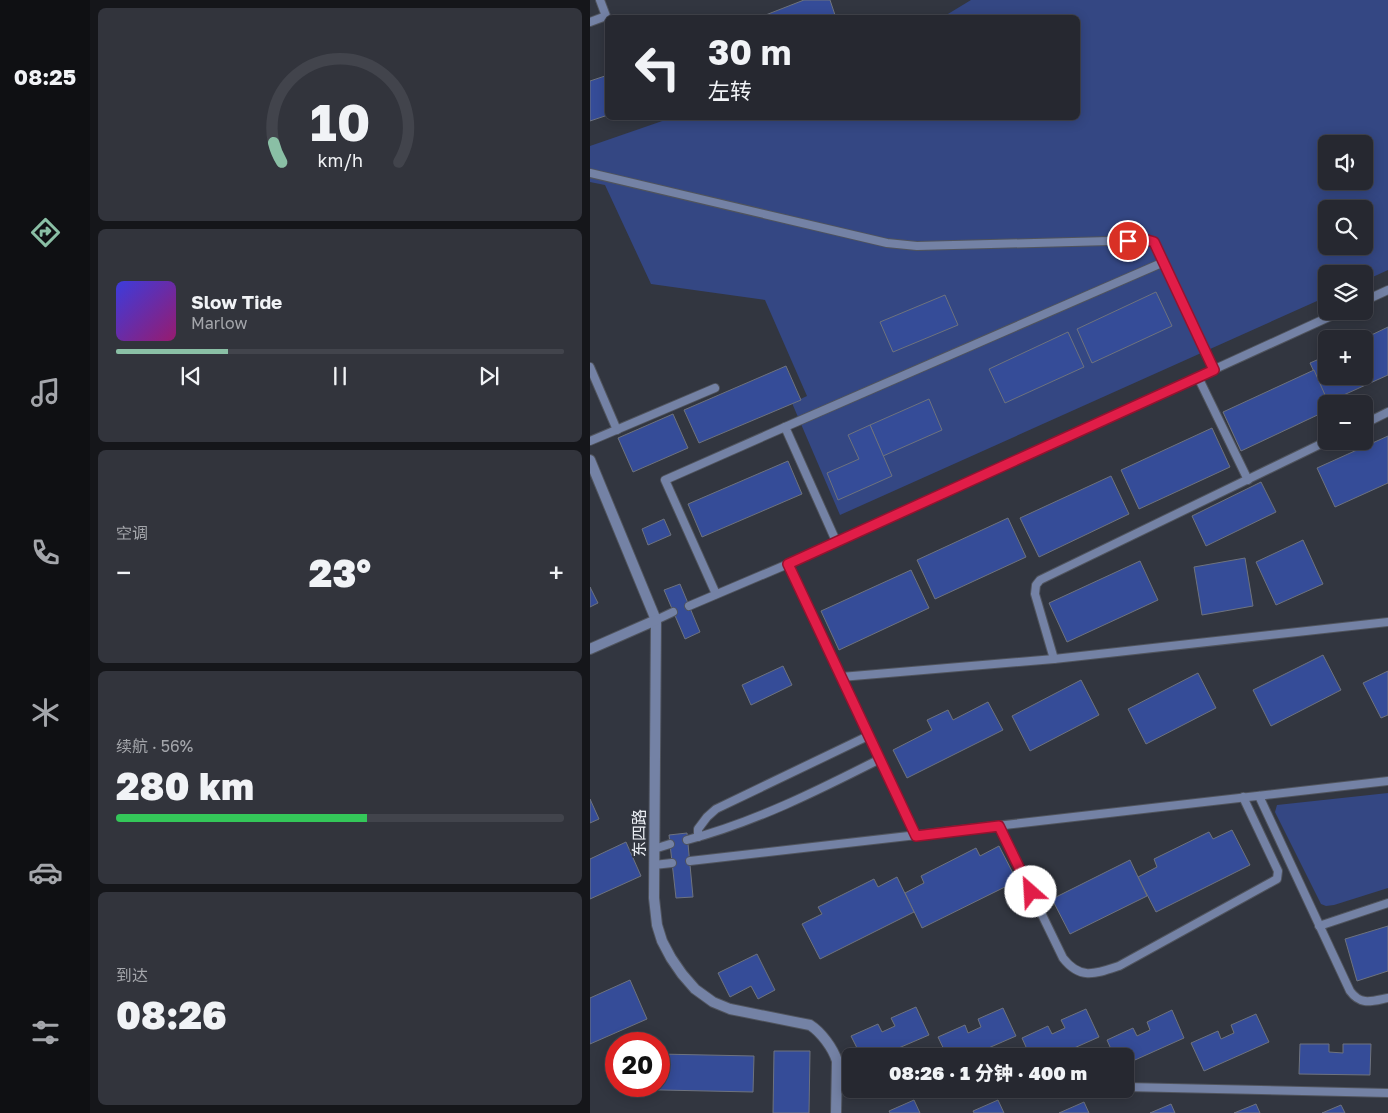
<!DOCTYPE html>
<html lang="zh">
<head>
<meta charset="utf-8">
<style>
  :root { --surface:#262830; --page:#32343c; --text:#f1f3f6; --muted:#a4a6ab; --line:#42444c; --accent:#8abfa5 }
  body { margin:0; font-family:"Golos Text","Noto Sans SC",sans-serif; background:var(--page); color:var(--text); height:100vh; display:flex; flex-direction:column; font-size:19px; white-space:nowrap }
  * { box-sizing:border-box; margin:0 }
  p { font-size:16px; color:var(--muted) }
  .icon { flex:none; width:28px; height:28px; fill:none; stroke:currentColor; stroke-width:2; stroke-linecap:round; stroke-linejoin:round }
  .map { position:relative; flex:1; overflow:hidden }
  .details { display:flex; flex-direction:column; gap:8px; padding:8px; background:#15161a; width:500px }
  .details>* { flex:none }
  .hud { position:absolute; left:15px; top:15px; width:475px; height:105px; border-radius:8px; box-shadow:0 2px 12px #0003,0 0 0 1px var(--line); background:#262830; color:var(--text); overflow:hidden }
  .fabs { position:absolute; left:728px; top:135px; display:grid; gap:10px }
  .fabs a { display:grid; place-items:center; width:55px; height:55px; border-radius:8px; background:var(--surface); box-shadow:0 2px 12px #0003,0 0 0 1px var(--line); font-size:25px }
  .speed { position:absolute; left:15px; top:1032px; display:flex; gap:10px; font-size:25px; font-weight:700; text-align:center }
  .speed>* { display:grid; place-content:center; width:65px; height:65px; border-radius:50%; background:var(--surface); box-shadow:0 2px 12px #0003,0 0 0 1px var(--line); line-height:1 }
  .speed .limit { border:8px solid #d22; background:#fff; color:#111 }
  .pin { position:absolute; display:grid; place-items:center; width:42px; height:42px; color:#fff; margin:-21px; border:2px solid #fff; border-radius:50%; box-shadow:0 1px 5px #0007 }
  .me { position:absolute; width:55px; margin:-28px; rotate:334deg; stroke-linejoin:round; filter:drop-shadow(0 0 4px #0008) }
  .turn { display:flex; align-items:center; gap:18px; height:105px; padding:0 20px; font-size:22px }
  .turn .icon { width:65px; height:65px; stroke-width:2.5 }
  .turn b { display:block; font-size:35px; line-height:42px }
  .big { font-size:38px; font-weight:800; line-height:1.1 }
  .details .card { flex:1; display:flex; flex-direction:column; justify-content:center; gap:8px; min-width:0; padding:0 18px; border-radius:8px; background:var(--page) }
  .details .dial { align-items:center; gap:0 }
  .dial svg { height:130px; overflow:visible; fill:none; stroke:var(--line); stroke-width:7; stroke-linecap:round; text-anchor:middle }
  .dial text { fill:var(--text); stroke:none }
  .song { display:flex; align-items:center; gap:15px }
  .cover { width:60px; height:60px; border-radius:8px; background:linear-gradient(135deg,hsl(240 70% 55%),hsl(320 70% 35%)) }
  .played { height:5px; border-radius:2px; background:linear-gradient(90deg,var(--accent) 25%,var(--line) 25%) }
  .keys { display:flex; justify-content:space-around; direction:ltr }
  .heat { display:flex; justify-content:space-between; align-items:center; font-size:28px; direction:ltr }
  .charge { height:8px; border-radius:4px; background:linear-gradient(90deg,#34c759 56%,var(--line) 0) }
  .trip { position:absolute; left:252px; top:1048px; width:292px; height:50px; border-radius:8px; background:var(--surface); box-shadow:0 2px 12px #0003,0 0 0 1px var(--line); font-weight:800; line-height:50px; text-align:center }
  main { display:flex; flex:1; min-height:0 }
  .dock { display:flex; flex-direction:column; width:90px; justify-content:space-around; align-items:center; background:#0f1013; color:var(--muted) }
  .dock .icon { width:35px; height:35px }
  .dock .on { color:var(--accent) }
  .dock b { font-size:22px; color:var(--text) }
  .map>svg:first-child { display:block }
  .green { fill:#344783; fill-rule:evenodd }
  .building { fill:#354c98; stroke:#6e737e }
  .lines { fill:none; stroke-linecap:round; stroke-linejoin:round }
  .lane-casing { stroke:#50545d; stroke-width:10 }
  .street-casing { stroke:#50545d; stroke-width:12 }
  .lane { stroke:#7482a5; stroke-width:8 }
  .street { stroke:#7482a5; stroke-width:10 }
  .route-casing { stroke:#92132f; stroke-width:12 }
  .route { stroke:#e11d48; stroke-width:9 }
  .labels { text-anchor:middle; stroke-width:4; stroke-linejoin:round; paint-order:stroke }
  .street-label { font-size:16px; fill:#eceff5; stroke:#323640 }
</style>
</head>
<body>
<main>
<nav class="dock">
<b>08:25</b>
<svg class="icon on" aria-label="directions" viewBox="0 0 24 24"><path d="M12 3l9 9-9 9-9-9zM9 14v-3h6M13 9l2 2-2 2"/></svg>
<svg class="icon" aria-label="music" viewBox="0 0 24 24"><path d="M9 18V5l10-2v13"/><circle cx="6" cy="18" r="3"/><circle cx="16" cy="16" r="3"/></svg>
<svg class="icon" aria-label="phone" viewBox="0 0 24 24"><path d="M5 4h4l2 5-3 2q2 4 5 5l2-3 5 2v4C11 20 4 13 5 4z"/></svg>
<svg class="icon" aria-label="climate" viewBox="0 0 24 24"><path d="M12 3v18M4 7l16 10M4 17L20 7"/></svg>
<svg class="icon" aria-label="car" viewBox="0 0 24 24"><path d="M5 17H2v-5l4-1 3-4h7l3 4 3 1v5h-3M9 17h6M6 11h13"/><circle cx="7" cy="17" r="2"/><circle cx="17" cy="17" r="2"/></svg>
<svg class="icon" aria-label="filters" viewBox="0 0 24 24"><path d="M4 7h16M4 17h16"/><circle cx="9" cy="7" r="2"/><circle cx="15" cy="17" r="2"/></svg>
</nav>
<section class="details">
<div class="card dial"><svg viewBox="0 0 100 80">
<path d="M14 69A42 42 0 1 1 86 69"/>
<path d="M14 69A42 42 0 0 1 9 57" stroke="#8abfa5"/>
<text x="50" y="56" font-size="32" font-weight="700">10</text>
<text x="50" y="72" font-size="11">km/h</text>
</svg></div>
<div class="card">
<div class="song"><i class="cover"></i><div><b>Slow Tide</b><p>Marlow</p></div></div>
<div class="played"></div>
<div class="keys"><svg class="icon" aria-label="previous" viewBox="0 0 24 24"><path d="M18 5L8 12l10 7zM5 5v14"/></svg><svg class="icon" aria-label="pause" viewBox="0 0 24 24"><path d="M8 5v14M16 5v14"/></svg><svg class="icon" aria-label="next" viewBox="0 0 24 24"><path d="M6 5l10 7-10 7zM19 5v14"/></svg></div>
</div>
<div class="card"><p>空调</p>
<div class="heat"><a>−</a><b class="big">23°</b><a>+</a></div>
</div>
<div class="card"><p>续航 · 56%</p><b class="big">280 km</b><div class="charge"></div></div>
<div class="card"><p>到达</p><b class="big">08:26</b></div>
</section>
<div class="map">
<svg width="798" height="1113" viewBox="0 0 798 1113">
  <rect width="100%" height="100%" fill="#323640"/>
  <g class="green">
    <path d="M381,0H798V270L774,281V274H736V297L250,515L202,403L217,396L175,300L61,284L15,185L0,182V146L81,118H488V18L353,17ZM736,144H774V181H736ZM736,209H774V246H736Z"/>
    <path d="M798,793V888L744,905L736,906L731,904L685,812L687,805Z"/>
  </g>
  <g class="building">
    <path d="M214,0H240L246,18H168Z"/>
    <path d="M18,75V115L0,121V81Z"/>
    <path d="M566,292L582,326L502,363L487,329Z"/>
    <path d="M355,295L368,325L303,352L290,322Z"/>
    <path d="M798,327V375L738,402L720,363L736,356V376H774L773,339Z"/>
    <path d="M478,332L494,367L415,403L399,369Z"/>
    <path d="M196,366L211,400L109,443L94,410Z"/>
    <path d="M724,370L739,404H736V411L651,451L633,412Z"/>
    <path d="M339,399L352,430L293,456L280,425Z"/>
    <path d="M83,414L98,448L43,472L28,438Z"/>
    <path d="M280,425L302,476L248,500L237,473L269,459L258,435Z"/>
    <path d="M622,428L640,467L549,509L531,470Z"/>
    <path d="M798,436V483L745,507L727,468Z"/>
    <path d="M198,461L212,494L112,537L98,504Z"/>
    <path d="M521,476L539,514L449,557L430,518Z"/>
    <path d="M671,482L686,512L616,546L602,516Z"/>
    <path d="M418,518L436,557L345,599L327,560Z"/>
    <path d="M74,519L81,535L58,545L52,529Z"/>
    <path d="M713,540L733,584L686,605L666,562Z"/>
    <path d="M655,558L663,606L612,615L604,567Z"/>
    <path d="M550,561L568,600L477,642L459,603Z"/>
    <path d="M321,570L339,608L249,650L231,611Z"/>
    <path d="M90,584L110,632L95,639L74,590Z"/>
    <path d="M0,587L8,603L0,607Z"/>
    <path d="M733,655L751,690L681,726L663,690Z"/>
    <path d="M193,666L202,685L161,705L152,685Z"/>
    <path d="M798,671V715L791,718L773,683Z"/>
    <path d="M608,673L626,708L556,744L538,709Z"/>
    <path d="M491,680L509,715L440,751L422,716Z"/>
    <path d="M398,702L413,730L317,778L303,750L342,730L337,720L358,710L363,720Z"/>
    <path d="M0,799L9,819L0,823Z"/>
    <path d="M642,830L660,865L566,912L548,877L567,867L564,859L619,832L623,839Z"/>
    <path d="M97,833L103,897L86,898L79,835Z"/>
    <path d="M36,842L51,876L0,899V859Z"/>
    <path d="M409,846L427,881L332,928L315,893L334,883L331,876L386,848L390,856Z"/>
    <path d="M540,860L557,896L480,934L462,899Z"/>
    <path d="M307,877L324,912L230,959L212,924L232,914L228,907L284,879L288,887Z"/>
    <path d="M798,926V971L767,981L755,939Z"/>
    <path d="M167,954L185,990L168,999L161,986L140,997L128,973Z"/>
    <path d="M40,980L57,1019L0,1044V998Z"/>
    <path d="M326,1007L339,1035L290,1056H271L261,1036L288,1024L292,1032L305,1026L301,1018Z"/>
    <path d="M413,1008L426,1036L380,1056H357L348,1037L375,1025L378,1033L391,1027L388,1019Z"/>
    <path d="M496,1009L509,1037L466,1056H440L432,1038L458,1026L462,1034L475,1028L471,1020Z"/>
    <path d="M582,1010L594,1038L536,1064V1056H524L517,1040L543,1028L547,1036L560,1030L557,1022Z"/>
    <path d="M666,1014L679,1042L614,1071L601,1043L628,1031L631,1039L644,1033L641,1025Z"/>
    <path d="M710,1044H739V1052L753,1053V1044H781L780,1075L709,1074Z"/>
    <path d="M184,1051H220L219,1113H183Z"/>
    <path d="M69,1054L164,1056L163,1092L26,1089V1073V1086H69Z"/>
    <path d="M324,1100L330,1113H300L299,1111Z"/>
    <path d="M408,1100L414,1113H384L383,1111Z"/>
    <path d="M494,1102L499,1113H469Z"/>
    <path d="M581,1104L585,1113H560Z"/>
    <path d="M666,1104L670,1113H644Z"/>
    <path d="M751,1105L755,1113H732Z"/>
  </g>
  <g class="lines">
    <defs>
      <g id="lane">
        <path d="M0,22L16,16L10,0"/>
        <path d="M0,173L297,243L327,246L557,240L564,242L624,370"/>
        <path d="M774,301L798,290"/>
        <path d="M0,367L27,430"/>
        <path d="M608,377L658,480"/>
        <path d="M774,424L798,412"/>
        <path d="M195,427L246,541"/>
        <path d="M0,441L125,388"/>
        <path d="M198,564L326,836"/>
        <path d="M126,594L75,480L195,427L574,262"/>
        <path d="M99,606L198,564L752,311"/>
        <path d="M66,620L83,612"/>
        <path d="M464,659L445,594L446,585L450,580L737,441"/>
        <path d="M251,677L464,659L798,622"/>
        <path d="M669,796L760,991C771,1006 782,1001 798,998"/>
        <path d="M409,826L473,958C490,980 505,974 529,966L687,879L688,871L653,797"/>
        <path d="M108,837V829L117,817L126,809L278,736"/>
        <path d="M97,840C165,822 227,791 290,759"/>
        <path d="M64,849L80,844"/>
        <path d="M100,861L798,781"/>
        <path d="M64,865L82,863"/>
        <path d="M729,926L798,903"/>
        <path d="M247,1081H261"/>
        <path d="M536,1087L798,1093"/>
      </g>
      <g id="street">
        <path d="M0,460L66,620L64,898L67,925L72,941L81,958L92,974L105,989L123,1002L140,1009L220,1025C231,1032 243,1048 247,1061L246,1113"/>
        <path d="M0,649L66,620"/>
      </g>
    </defs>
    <use href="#lane" class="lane-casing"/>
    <use href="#street" class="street-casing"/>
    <use href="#lane" class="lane"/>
    <use href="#street" class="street"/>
  </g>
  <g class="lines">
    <defs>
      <path id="route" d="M441,892L409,826L326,836L198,564L624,370L564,242L557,240L538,241"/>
    </defs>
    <use href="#route" class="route-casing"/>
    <use href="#route" class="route"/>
  </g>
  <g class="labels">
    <g class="street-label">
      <text transform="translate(49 833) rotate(-90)" y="6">东四路</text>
    </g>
  </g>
</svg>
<div class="fabs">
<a><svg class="icon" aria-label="sound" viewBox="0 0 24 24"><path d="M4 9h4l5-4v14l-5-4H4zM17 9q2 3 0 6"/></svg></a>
<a><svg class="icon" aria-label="search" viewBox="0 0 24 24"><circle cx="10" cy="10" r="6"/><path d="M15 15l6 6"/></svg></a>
<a><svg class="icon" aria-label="layers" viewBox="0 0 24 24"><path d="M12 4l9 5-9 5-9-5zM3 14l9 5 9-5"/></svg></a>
<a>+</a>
<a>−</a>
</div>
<div class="speed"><div class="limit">20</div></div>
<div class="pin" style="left:538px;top:241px;background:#d93025"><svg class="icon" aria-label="arrive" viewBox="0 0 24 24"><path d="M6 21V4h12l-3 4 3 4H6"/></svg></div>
<svg class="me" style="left:441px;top:892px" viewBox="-20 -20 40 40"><circle r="19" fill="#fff"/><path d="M0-13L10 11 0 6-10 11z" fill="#e11d48"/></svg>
<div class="trip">08:26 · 1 分钟 · 400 m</div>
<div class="hud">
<div class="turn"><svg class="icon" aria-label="left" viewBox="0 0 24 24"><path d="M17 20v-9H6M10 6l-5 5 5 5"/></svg><div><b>30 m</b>左转</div></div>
</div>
</div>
</main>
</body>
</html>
